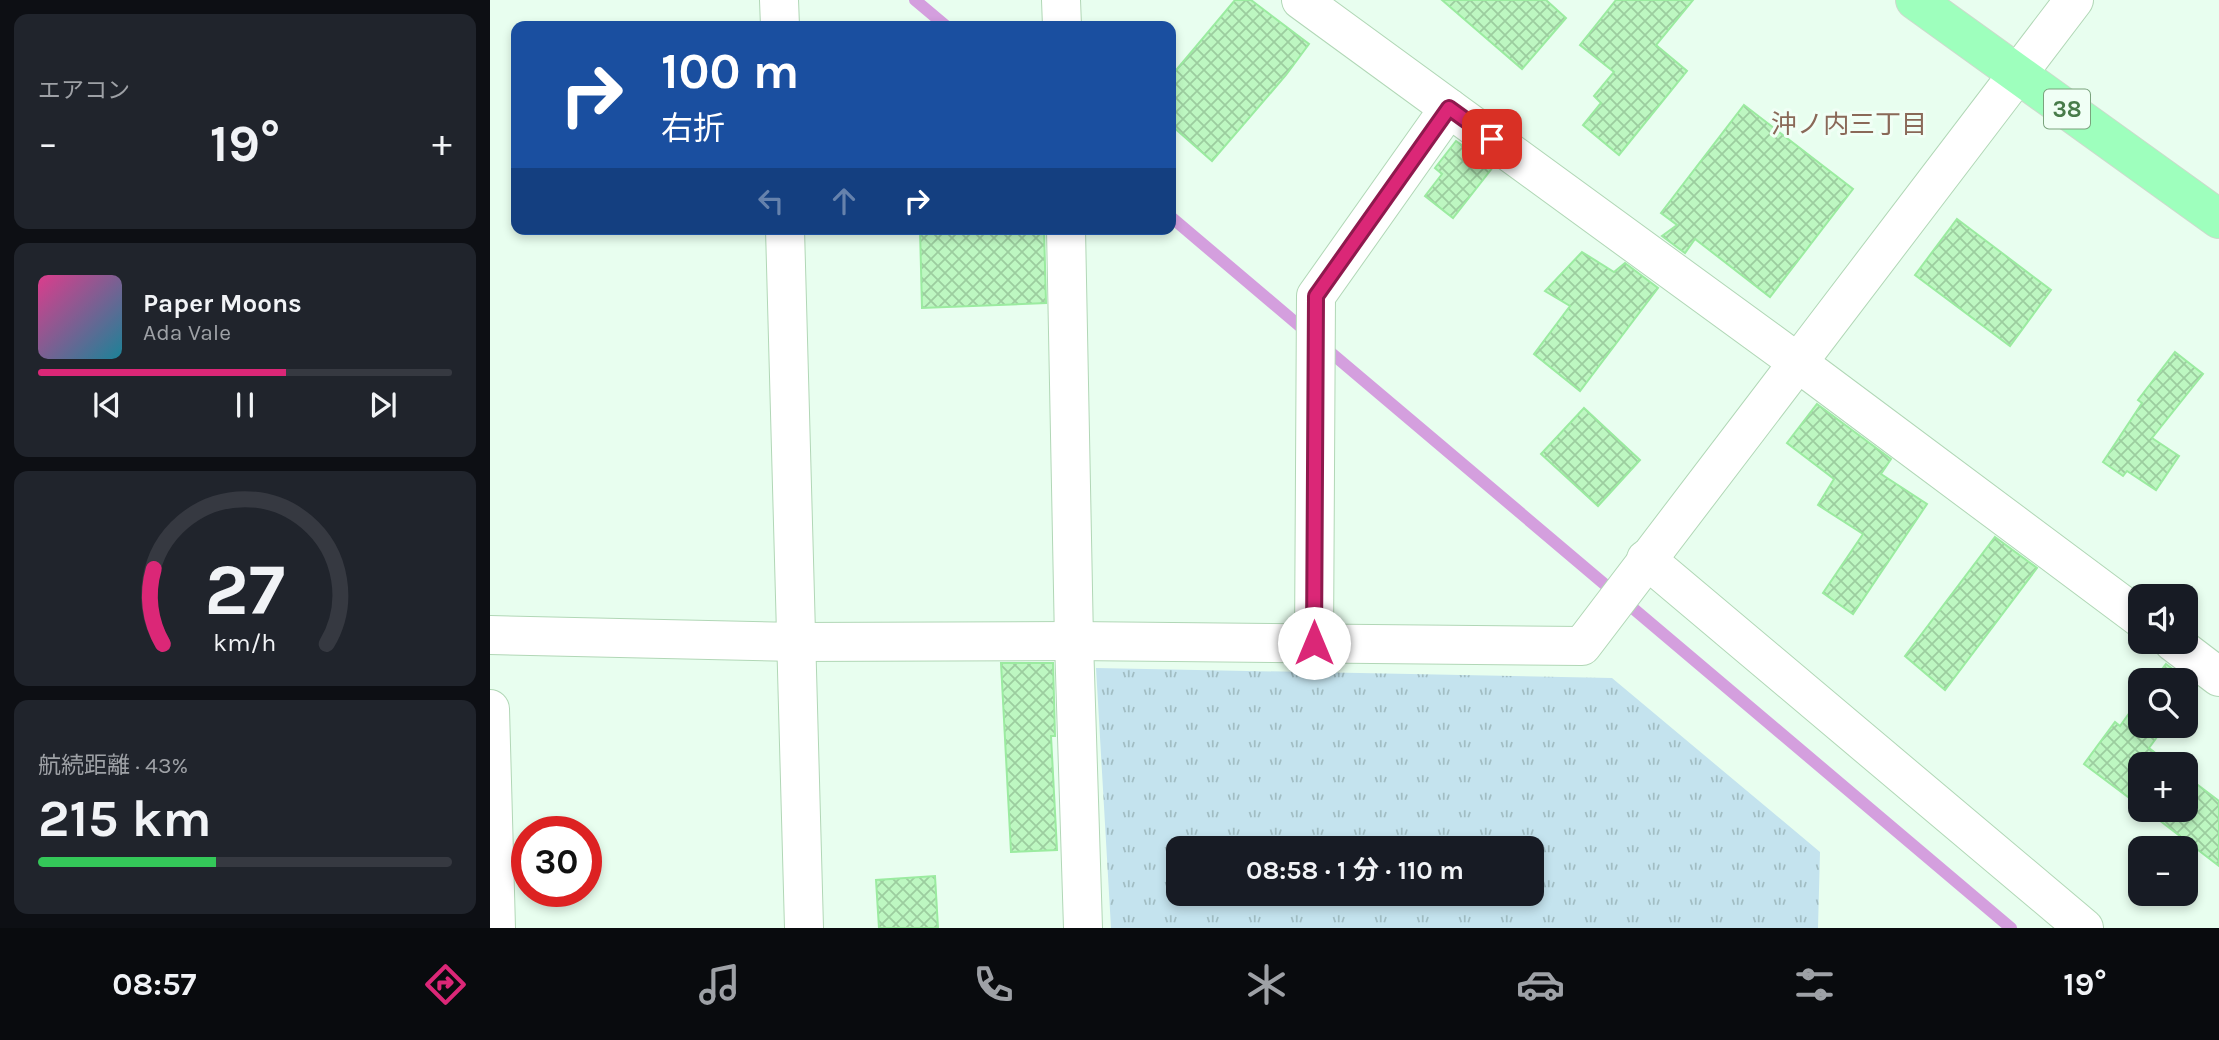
<!DOCTYPE html>
<html lang="ja">
<head>
<meta charset="utf-8">
<style>
  :root { --surface:#171b24; --page:#20242c; --text:#f1f3f6; --muted:#9ea1a6; --line:#363941; --accent:#db2777 }
  body { margin:0; font-family:Karla,"Noto Sans JP",sans-serif; background:var(--page); color:var(--text); height:100vh; display:flex; flex-direction:column; font-size:26px; white-space:nowrap }
  * { box-sizing:border-box; margin:0 }
  p { font-size:23px; color:var(--muted) }
  .icon { flex:none; width:38px; height:38px; fill:none; stroke:currentColor; stroke-width:2; stroke-linecap:round; stroke-linejoin:round }
  .map { position:relative; flex:1; overflow:hidden }
  .panel { display:flex; flex-direction:column; gap:14px; padding:14px; background:#0d0f14; width:490px }
  .panel>* { flex:none }
  .banner { position:absolute; left:21px; top:21px; width:665px; height:214px; border-radius:14px; box-shadow:0 4px 10px #0003; background:#1a4fa0; color:#fff; overflow:hidden }
  .fabs { position:absolute; left:1638px; top:584px; display:grid; gap:14px }
  .fabs a { display:grid; place-items:center; width:70px; height:70px; border-radius:14px; background:var(--surface); box-shadow:0 4px 10px #0003; font-size:35px }
  .speed { position:absolute; left:21px; top:816px; display:flex; gap:14px; font-size:35px; font-weight:700; text-align:center }
  .speed>* { display:grid; place-content:center; width:91px; height:91px; border-radius:50%; background:var(--surface); box-shadow:0 4px 10px #0003; line-height:1 }
  .speed .limit { border:10px solid #d22; background:#fff; color:#111 }
  .pin { position:absolute; display:grid; place-items:center; width:60px; height:60px; color:#fff; margin:-30px; border-radius:14px; box-shadow:0 4px 10px #0006 }
  .me { position:absolute; width:77px; margin:-38px; rotate:0deg; stroke-linejoin:round; filter:drop-shadow(0 0 5px #0008) }
  .turn { display:flex; align-items:center; gap:24px; height:147px; padding:0 35px; font-size:32px }
  .turn .icon { width:91px; height:91px; stroke-width:2.5 }
  .turn b { display:block; font-size:49px; line-height:60px }
  .lanes { display:flex; align-items:center; height:66px; padding:0 35px; background:#0003; justify-content:center; gap:35px; direction:ltr }
  .lanes .off { opacity:.35 }
  .big { font-size:52px; font-weight:700; line-height:1.1 }
  .panel .widget { flex:1; display:flex; flex-direction:column; justify-content:center; gap:10px; min-width:0; padding:0 24px; border-radius:14px; background:var(--page) }
  .panel .dial { align-items:center; gap:0 }
  .dial svg { height:182px; overflow:visible; fill:none; stroke:var(--line); stroke-width:7; stroke-linecap:round; text-anchor:middle }
  .dial text { fill:var(--text); stroke:none }
  .song { display:flex; align-items:center; gap:21px }
  .cover { width:84px; height:84px; border-radius:10px; background:linear-gradient(135deg,hsl(330 70% 55%),hsl(190 70% 35%)) }
  .played { height:7px; border-radius:4px; background:linear-gradient(90deg,var(--accent) 60%,var(--line) 60%) }
  .keys { display:flex; justify-content:space-around; direction:ltr }
  .heat { display:flex; justify-content:space-between; align-items:center; font-size:38px; direction:ltr }
  .charge { height:10px; border-radius:5px; background:linear-gradient(90deg,#34c759 43%,var(--line) 0) }
  .trip { position:absolute; left:676px; top:836px; width:378px; height:70px; border-radius:14px; background:var(--surface); box-shadow:0 4px 10px #0003; font-weight:700; line-height:70px; text-align:center }
  .menu { display:flex; height:112px; justify-content:space-around; align-items:center; background:#090b0e; color:var(--muted) }
  .menu .icon { width:49px; height:49px }
  .menu .on { color:var(--accent) }
  .menu b { font-size:32px; color:var(--text) }
  main { display:flex; flex:1; min-height:0 }
  .map>svg:first-child { display:block }
  .park { fill:url(#park-tufts); fill-rule:evenodd }
  .lines { fill:none; stroke-linecap:round; stroke-linejoin:round }
  .stream { stroke:#d49fde; stroke-width:12 }
  .building { fill:url(#building-cross-hatch); stroke:#9beba0; stroke-width:2 }
  .minor-casing { stroke:#b1d7b6; stroke-width:40 }
  .major-casing { stroke:#ccdacc; stroke-width:40 }
  .minor { stroke:#fff; stroke-width:38 }
  .major { stroke:#9effbd; stroke-width:38 }
  .route-casing { stroke:#8e194d; stroke-width:18 }
  .route { stroke:#db2777; stroke-width:12 }
  .labels { text-anchor:middle; stroke-width:6; stroke-linejoin:round; paint-order:stroke }
  .shield { fill:#f0fff5; stroke:#7aa37d; stroke-width:2 }
  .shield-label { font-size:23px; font-weight:bold; fill:#487c4a }
  .neighbourhood-label { font-size:26px; fill:#8a6958; stroke:#f0fff5 }
</style>
</head>
<body>
<main>
<section class="panel">
<div class="widget"><p>エアコン</p>
<div class="heat"><a>−</a><b class="big">19°</b><a>+</a></div>
</div>
<div class="widget">
<div class="song"><i class="cover"></i><div><b>Paper Moons</b><p>Ada Vale</p></div></div>
<div class="played"></div>
<div class="keys"><svg class="icon" aria-label="previous" viewBox="0 0 24 24"><path d="M18 5L8 12l10 7zM5 5v14"/></svg><svg class="icon" aria-label="pause" viewBox="0 0 24 24"><path d="M8 5v14M16 5v14"/></svg><svg class="icon" aria-label="next" viewBox="0 0 24 24"><path d="M6 5l10 7-10 7zM19 5v14"/></svg></div>
</div>
<div class="widget dial"><svg viewBox="0 0 100 80">
<path d="M14 69A42 42 0 1 1 86 69"/>
<path d="M14 69A42 42 0 0 1 10 36" stroke="#db2777"/>
<text x="50" y="56" font-size="32" font-weight="700">27</text>
<text x="50" y="72" font-size="11">km/h</text>
</svg></div>
<div class="widget"><p>航続距離 · 43%</p><b class="big">215 km</b><div class="charge"></div></div>
</section>
<div class="map">
<svg width="1729" height="928" viewBox="0 0 1729 928">
  <defs>
    <pattern id="park-tufts" width="24" height="20" patternUnits="userSpaceOnUse" patternTransform="scale(1.75)"><rect width="24" height="20" fill="#c4e3ee"/><path d="M3 7l-1-3M5 7V3M7 7l1-3M15 17l-1-3M17 17v-4M19 17l1-3" fill="none" stroke="#a1bdc3"/></pattern>
    <pattern id="building-cross-hatch" width="8" height="8" patternUnits="userSpaceOnUse" patternTransform="scale(1.75)"><rect width="8" height="8" fill="#bdf7c1"/><path d="M0 0l8 8M0 8l8-8" fill="none" stroke="#9ccd9f"/></pattern>
  </defs>
  <rect width="100%" height="100%" fill="#e8feef"/>
  <path class="park" d="M606,668L1122,678L1330,852L1328,928H621ZM688,849H1041V894H688Z"/>
  <g class="lines">
    <g class="stream">
      <path d="M425,0L456,26"/>
      <path d="M681,217L819,334"/>
      <path d="M833,346L1521,928"/>
    </g>
  </g>
  <g class="building">
    <path d="M745,0H761L819,44L796,75L722,161L681,125V76Z"/>
    <path d="M952,0H1056L1076,18L1032,69Z"/>
    <path d="M1126,0H1203L1166,45L1197,71L1129,155L1093,125L1111,103L1104,96L1124,72L1090,45Z"/>
    <path d="M1254,105L1363,189L1280,297L1205,239L1195,253L1172,236L1187,225L1171,213Z"/>
    <path d="M966,141L1003,167L963,218L935,196L952,174L945,168Z"/>
    <path d="M1467,219L1561,290L1520,346L1425,275Z"/>
    <path d="M430,229H554L556,303L432,308Z"/>
    <path d="M1092,252L1124,272L1135,263L1168,288L1090,391L1044,354L1080,306L1055,291Z"/>
    <path d="M1685,352L1713,374L1662,438L1689,456L1666,490L1637,471L1633,476L1613,462L1652,403L1648,400Z"/>
    <path d="M1327,404L1401,459L1391,474L1437,504L1363,614L1333,593L1373,534L1328,505L1344,479L1297,443Z"/>
    <path d="M1094,408L1150,460L1108,506L1051,454Z"/>
    <path d="M1505,537L1547,568L1455,690L1415,656Z"/>
    <path d="M511,663H563L565,736H561L567,850L521,852Z"/>
    <path d="M1676,664L1705,686L1696,699V681H1663Z"/>
    <path d="M1650,698V726H1675L1659,748L1681,765H1650V806L1594,764L1625,722L1630,726Z"/>
    <path d="M1696,776L1729,801V866L1656,810H1696Z"/>
    <path d="M445,876L448,928H389L386,880Z"/>
  </g>
  <g class="lines">
    <defs>
      <g id="minor">
        <path d="M289,0L290,26"/>
        <path d="M571,0L572,26"/>
        <path d="M811,0L1307,362L1650,618"/>
        <path d="M295,229L314,928"/>
        <path d="M576,229L584,641L593,928"/>
        <path d="M1156,559L1594,928"/>
        <path d="M0,635L307,642L584,641L1092,646L1584,0"/>
        <path d="M1683,642L1729,677"/>
        <path d="M824,643L826,296L959,108"/>
        <path d="M0,709L6,928"/>
      </g>
      <path id="major" d="M1425,0L1729,219"/>
    </defs>
    <use href="#minor" class="minor-casing"/>
    <use href="#major" class="major-casing"/>
    <use href="#minor" class="minor"/>
    <use href="#major" class="major"/>
  </g>
  <g class="lines">
    <defs>
      <path id="route" d="M824,643L826,296L959,108L1002,139"/>
    </defs>
    <use href="#route" class="route-casing"/>
    <use href="#route" class="route"/>
  </g>
  <g class="labels">
    <rect class="shield" x="1554" y="89.5" width="46" height="39" rx="5"/>
    <g class="shield-label">
      <text x="1577" y="117">38</text>
    </g>
    <g class="neighbourhood-label">
      <text x="1359" y="133">沖ノ内三丁目</text>
    </g>
  </g>
</svg>
<div class="fabs">
<a><svg class="icon" aria-label="sound" viewBox="0 0 24 24"><path d="M4 9h4l5-4v14l-5-4H4zM17 9q2 3 0 6"/></svg></a>
<a><svg class="icon" aria-label="search" viewBox="0 0 24 24"><circle cx="10" cy="10" r="6"/><path d="M15 15l6 6"/></svg></a>
<a>+</a>
<a>−</a>
</div>
<div class="speed"><div class="limit">30</div></div>
<div class="pin" style="left:1002px;top:139px;background:#d93025"><svg class="icon" aria-label="arrive" viewBox="0 0 24 24"><path d="M6 21V4h12l-3 4 3 4H6"/></svg></div>
<svg class="me" style="left:824px;top:643px" viewBox="-20 -20 40 40"><circle r="19" fill="#fff"/><path d="M0-13L10 11 0 6-10 11z" fill="#db2777"/></svg>
<div class="trip">08:58 · 1 分 · 110 m</div>
<div class="banner">
<div class="turn"><svg class="icon" aria-label="right" viewBox="0 0 24 24"><path d="M7 20v-9h11M14 6l5 5-5 5"/></svg><div><b>100 m</b>右折</div></div>
<div class="lanes"><svg class="icon off" aria-label="left" viewBox="0 0 24 24"><path d="M17 20v-9H6M10 6l-5 5 5 5"/></svg><svg class="icon off" aria-label="ahead" viewBox="0 0 24 24"><path d="M12 20V5M6 11l6-6 6 6"/></svg><svg class="icon" aria-label="right" viewBox="0 0 24 24"><path d="M7 20v-9h11M14 6l5 5-5 5"/></svg></div>
</div>
</div>
</main>
<nav class="menu">
<b>08:57</b>
<svg class="icon on" aria-label="directions" viewBox="0 0 24 24"><path d="M12 3l9 9-9 9-9-9zM9 14v-3h6M13 9l2 2-2 2"/></svg>
<svg class="icon" aria-label="music" viewBox="0 0 24 24"><path d="M9 18V5l10-2v13"/><circle cx="6" cy="18" r="3"/><circle cx="16" cy="16" r="3"/></svg>
<svg class="icon" aria-label="phone" viewBox="0 0 24 24"><path d="M5 4h4l2 5-3 2q2 4 5 5l2-3 5 2v4C11 20 4 13 5 4z"/></svg>
<svg class="icon" aria-label="climate" viewBox="0 0 24 24"><path d="M12 3v18M4 7l16 10M4 17L20 7"/></svg>
<svg class="icon" aria-label="car" viewBox="0 0 24 24"><path d="M5 17H2v-5l4-1 3-4h7l3 4 3 1v5h-3M9 17h6M6 11h13"/><circle cx="7" cy="17" r="2"/><circle cx="17" cy="17" r="2"/></svg>
<svg class="icon" aria-label="filters" viewBox="0 0 24 24"><path d="M4 7h16M4 17h16"/><circle cx="9" cy="7" r="2"/><circle cx="15" cy="17" r="2"/></svg>
<b>19°</b>
</nav>
</body>
</html>
